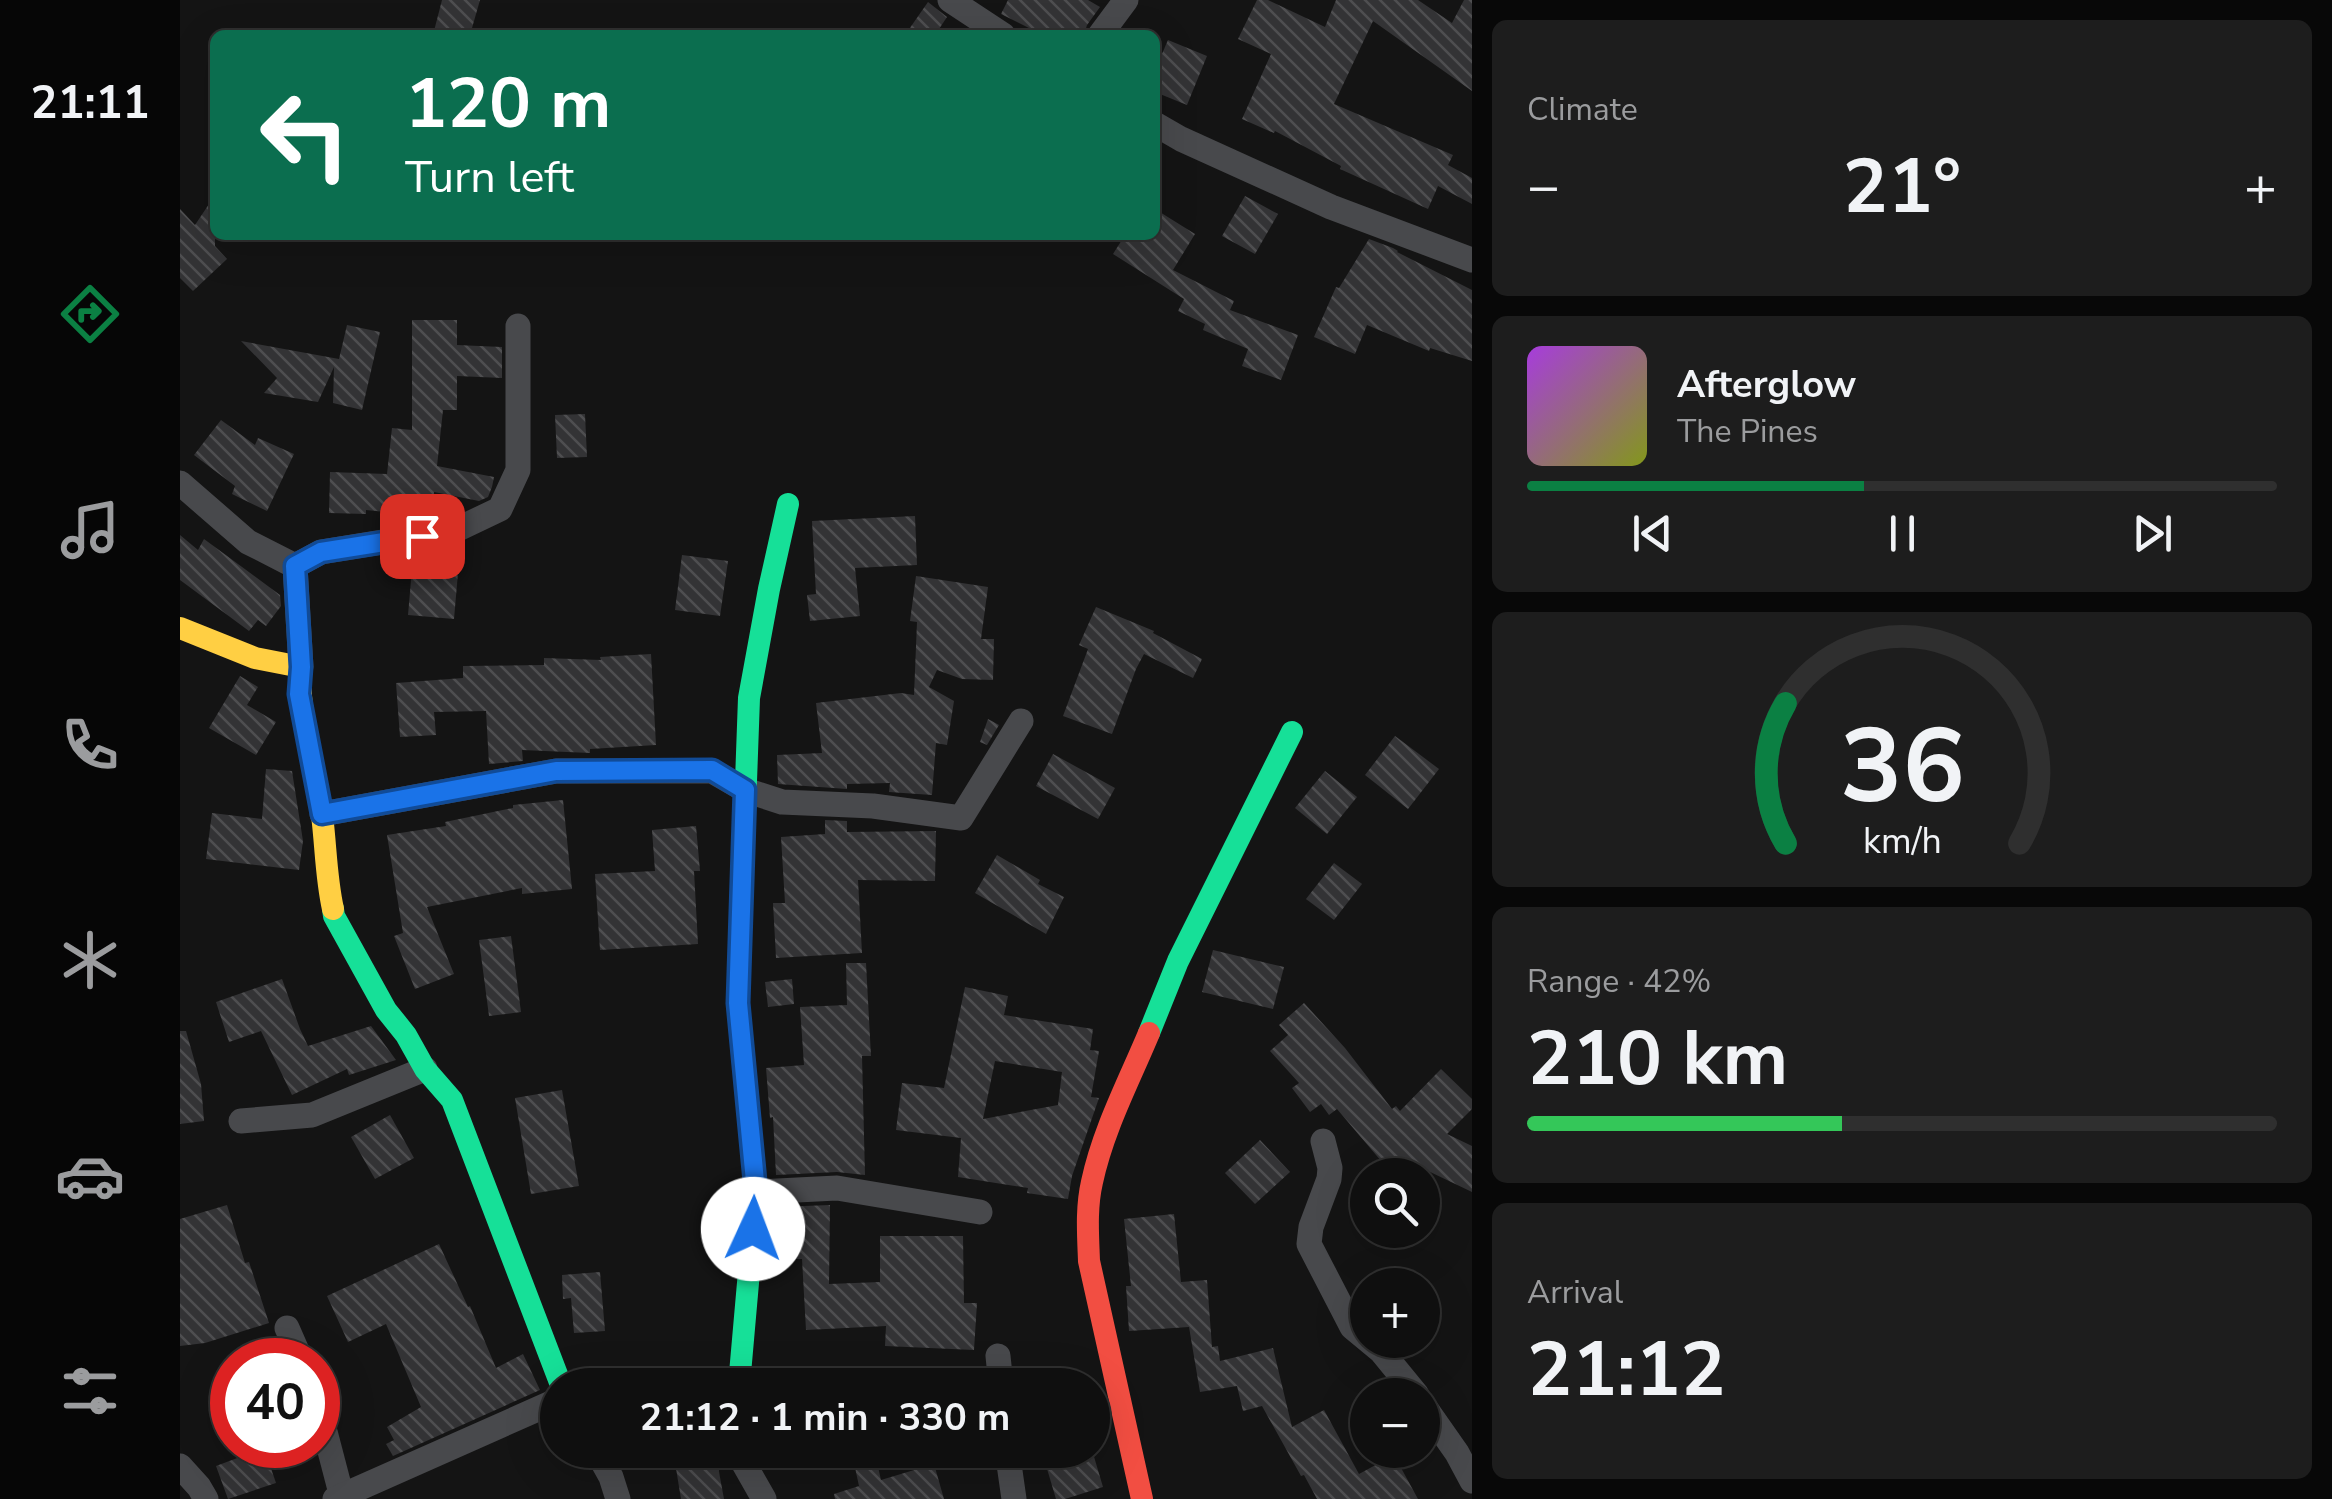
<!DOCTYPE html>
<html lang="en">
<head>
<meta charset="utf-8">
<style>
  :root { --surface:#0f0f0f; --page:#1d1d1d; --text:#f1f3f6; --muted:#9b9c9e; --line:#2f2f2f; --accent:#0b8043 }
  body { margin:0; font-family:"Nunito Sans",sans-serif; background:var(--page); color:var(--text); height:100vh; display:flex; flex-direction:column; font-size:38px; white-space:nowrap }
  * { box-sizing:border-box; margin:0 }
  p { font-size:32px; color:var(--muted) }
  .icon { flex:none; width:55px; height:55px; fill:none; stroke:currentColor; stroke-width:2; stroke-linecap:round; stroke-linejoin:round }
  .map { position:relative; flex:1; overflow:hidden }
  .side { display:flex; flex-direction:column; gap:20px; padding:20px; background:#080808; width:860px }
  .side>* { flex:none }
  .hud { position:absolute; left:30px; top:30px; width:950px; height:210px; border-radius:15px; box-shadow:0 10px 40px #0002,0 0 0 2px var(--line); background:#0b6e4f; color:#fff; overflow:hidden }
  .controls { position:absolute; left:1170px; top:1158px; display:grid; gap:20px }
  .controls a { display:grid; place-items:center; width:90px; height:90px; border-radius:50%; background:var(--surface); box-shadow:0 10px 40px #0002,0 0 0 2px var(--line); font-size:50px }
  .speed { position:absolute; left:30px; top:1338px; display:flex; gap:20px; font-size:50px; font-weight:700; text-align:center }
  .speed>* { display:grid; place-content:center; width:130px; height:130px; border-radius:50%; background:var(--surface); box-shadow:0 10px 40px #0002,0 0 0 2px var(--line); line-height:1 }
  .speed .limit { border:15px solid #d22; background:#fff; color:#111 }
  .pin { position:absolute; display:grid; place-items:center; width:85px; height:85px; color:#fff; margin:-42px; border-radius:20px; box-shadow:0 5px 15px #0006 }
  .me { position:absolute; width:110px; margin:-55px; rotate:2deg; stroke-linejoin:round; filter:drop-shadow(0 0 8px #0008) }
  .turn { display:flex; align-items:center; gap:35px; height:210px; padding:0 30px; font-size:45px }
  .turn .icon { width:130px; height:130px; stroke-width:2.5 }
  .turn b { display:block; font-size:70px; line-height:85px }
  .big { font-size:75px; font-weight:700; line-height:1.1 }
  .side .card { flex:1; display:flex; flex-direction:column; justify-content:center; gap:15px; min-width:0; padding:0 35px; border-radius:15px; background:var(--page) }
  .side .dial { align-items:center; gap:0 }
  .dial svg { height:260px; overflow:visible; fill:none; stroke:var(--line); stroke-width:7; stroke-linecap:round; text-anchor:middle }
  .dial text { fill:var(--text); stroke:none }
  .song { display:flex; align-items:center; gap:30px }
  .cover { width:120px; height:120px; border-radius:15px; background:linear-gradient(135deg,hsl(280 70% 55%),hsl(70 70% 35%)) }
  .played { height:10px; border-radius:5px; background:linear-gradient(90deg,var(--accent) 45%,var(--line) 45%) }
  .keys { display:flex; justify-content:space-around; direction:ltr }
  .heat { display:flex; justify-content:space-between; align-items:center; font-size:55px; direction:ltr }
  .charge { height:15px; border-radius:8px; background:linear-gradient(90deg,#34c759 42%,var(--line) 0) }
  .trip { position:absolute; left:360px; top:1368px; width:570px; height:100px; border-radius:50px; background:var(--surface); box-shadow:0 10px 40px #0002,0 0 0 2px var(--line); font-weight:700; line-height:100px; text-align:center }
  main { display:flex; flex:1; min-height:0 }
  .tab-bar { display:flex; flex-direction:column; width:180px; justify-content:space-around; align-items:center; background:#060606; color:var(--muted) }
  .tab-bar .icon { width:70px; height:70px }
  .tab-bar .on { color:var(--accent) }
  .tab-bar b { font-size:45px; color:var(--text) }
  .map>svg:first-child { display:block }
  .building { fill:url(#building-back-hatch); fill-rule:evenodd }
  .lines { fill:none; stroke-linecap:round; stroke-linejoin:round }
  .street { stroke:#48494c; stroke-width:25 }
  .fast { stroke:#16e098; stroke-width:22 }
  .slow { stroke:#ffcf43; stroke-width:22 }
  .jam { stroke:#f24e42; stroke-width:22 }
  .route-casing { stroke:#114b97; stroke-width:25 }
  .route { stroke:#1a73e8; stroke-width:18 }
</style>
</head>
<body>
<main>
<nav class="tab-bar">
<b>21:11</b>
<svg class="icon on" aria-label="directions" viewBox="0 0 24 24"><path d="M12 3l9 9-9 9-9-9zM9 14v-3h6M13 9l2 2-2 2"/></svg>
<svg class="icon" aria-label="music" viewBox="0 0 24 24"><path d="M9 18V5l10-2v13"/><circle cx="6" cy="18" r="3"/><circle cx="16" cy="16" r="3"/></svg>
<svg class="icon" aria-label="phone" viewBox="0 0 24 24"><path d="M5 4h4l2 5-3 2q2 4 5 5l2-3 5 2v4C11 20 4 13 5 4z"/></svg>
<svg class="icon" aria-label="climate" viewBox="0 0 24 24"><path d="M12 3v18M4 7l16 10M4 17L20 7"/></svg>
<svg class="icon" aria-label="car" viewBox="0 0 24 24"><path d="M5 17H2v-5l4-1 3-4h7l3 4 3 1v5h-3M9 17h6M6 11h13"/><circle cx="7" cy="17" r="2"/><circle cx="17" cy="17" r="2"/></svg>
<svg class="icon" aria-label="filters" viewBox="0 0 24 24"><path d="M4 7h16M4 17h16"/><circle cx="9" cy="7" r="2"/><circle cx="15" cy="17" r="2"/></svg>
</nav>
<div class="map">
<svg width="1292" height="1499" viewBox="0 0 1292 1499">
  <defs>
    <pattern id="building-back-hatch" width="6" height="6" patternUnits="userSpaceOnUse" patternTransform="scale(2.5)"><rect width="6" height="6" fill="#333335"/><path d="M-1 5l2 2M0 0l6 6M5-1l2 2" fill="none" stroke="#4e4e50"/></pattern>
  </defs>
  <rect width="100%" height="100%" fill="#141414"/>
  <g class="building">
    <path d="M262,0H300L290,35H253Z"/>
    <path d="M828,0H908L920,7L907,25L904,35H863L821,14Z"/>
    <path d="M1077,0H1088L1145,27L1156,0H1238L1272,23L1284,0H1292V91L1193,21L1154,104L1273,155L1268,165L1292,178V204L1258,186L1248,209L1160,169L1161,166L1095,131L1094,133L1062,119L1091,54L1058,39Z"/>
    <path d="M748,2L767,17L755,35H725Z"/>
    <path d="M988,40L1027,56L1007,105L975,92V70Z"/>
    <path d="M35,195V246L47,259L13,291L0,278V209L15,225Z"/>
    <path d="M1065,196L1098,214L1075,254L1042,236Z"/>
    <path d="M975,209L1015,234L993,270L1054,301L1050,310L1118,335L1101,380L1062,366L1068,349L1023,330L1025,324L998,311L1004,299L933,254L945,235H975Z"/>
    <path d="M1189,239L1213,248L1218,251L1217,252L1292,290V361L1250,348L1249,351L1187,325L1175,354L1134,337L1156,287L1159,288Z"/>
    <path d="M232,320H277V345L322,347V378L277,376V410H263L257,466L314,477L312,487L308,497L299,501L254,492L253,508L226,505L225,514L186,510V514L149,513L150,472L207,474L212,428L232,430Z"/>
    <path d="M167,325L200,332L182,410L153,403L154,367L138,402L84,393L97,378L61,341L159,359Z"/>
    <path d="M405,414L407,457L377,458L375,415Z"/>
    <path d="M41,420L75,445L78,438L114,454L87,511L52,494L55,486L14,455Z"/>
    <path d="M735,516L737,565L675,568L680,616L630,621L627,595L636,594L632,521Z"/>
    <path d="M0,535L18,550L24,539L100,595L101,606L86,626L78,620L69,631L0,580Z"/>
    <path d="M502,555L548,561L540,616L495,610Z"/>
    <path d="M232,569L278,573L274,619L228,615Z"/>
    <path d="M736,576L808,587L801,639H814L813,680L782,679L757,670L749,687L774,701L767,745L756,743L752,795L709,792L710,783L667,784V789L598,784L597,755L642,753L636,703L721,693L734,695L737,622L730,621Z"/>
    <path d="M916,607L974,631L973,633L1022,659L1013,678L964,654L956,669L932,734L883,716L908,649L899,645Z"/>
    <path d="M471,654L476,745L410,749V753L342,750L343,761L309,764L306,711L254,712L256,735L220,737L216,683L283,678V666L364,665V658L421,660L420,657Z"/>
    <path d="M60,676L78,687L67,705L96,722L76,755L29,728Z"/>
    <path d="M808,719L819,725L807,745L800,742Z"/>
    <path d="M1215,736L1259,769L1228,809L1185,775Z"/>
    <path d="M873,754L935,788L918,819L856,786Z"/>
    <path d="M86,769L112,771L123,841L119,870L26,859L32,813L82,819Z"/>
    <path d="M1145,771L1177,797L1147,834L1115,808Z"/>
    <path d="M383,800L392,889L342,894V888L247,907L274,974L235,989L214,936L223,933L207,835L266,826L265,822L333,808V805Z"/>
    <path d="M645,820L667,821V832L756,831L755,881L678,880L682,953L596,958L593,903H605L601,837L645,834Z"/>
    <path d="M516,826L520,871H514L518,944L420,950L415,874L475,871L472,830Z"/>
    <path d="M817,855L860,880L858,884L884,897L866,934L795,893Z"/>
    <path d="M1154,863L1182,884L1154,920L1126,899Z"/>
    <path d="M331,936L341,1012L309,1016L299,940Z"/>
    <path d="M1033,950L1104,967L1093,1009L1022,992Z"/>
    <path d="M666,963H686L691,1056H682L685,1175L657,1172L596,1175L593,1117L590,1118L586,1068L624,1065L620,1007L667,1005Z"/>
    <path d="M102,979L120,1029L128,1046L191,1026L216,1060L169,1075L167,1069L112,1095L81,1031L49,1042L36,1002Z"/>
    <path d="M612,979L614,1004L588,1007L585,982Z"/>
    <path d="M785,987L828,996L824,1015L913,1029L910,1050L919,1051L911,1097L919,1098L892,1176L888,1199L847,1193L848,1188L778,1177L781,1138L716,1130L722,1083L764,1088ZM815,1061L882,1072L878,1105L803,1119Z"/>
    <path d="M1124,1003L1165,1048L1212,1109L1216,1106L1220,1111L1261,1069L1292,1099V1109L1267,1134L1292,1146V1192L1246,1170L1241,1175H1213L1157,1109L1149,1115L1141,1104L1130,1112L1112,1088L1119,1083L1090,1051L1108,1035L1099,1025Z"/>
    <path d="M0,1031H6L21,1084L24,1121L0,1124Z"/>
    <path d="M382,1090L399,1186L351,1194L335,1098Z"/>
    <path d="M210,1115L234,1158L195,1179L171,1137Z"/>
    <path d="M1080,1140L1110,1172L1075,1204L1045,1173Z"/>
    <path d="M47,1205L65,1263L69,1262L89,1323L25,1343L0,1346V1219Z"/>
    <path d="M650,1205L649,1284L700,1282V1236H783L784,1303H797L794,1350L705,1346L706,1326L626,1330L622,1259H598V1207Z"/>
    <path d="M994,1214L1001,1282L1027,1280L1032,1347L1038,1346L1040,1361L1093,1348L1112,1427L1144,1410L1179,1474L1214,1455L1238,1499H1137L1124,1475L1121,1476L1082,1406L1063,1411L1057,1386L1020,1392L1009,1327L949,1331L946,1286H951L944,1219Z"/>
    <path d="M259,1244L288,1307L290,1306L316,1368L343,1354L360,1390L213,1456L206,1444L214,1440L207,1427L241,1407L206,1324L168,1342L147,1296Z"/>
    <path d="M420,1272L425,1331L394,1333L391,1298L383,1299L382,1275Z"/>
    <path d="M84,1448L96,1483L48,1499L36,1466Z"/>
    <path d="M493,1450H535L544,1499H501Z"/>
    <path d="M903,1450H912L923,1487L885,1499H876L865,1462Z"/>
    <path d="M696,1458L701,1480L754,1464L764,1499H655L654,1494L679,1486L674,1463Z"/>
  </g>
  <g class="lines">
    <g class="street">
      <path d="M770,0L823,35"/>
      <path d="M920,35L946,0"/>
      <path d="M975,124L1001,139L1151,207L1292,260"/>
      <path d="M0,483L68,542L115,566"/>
      <path d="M121,667L115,566L141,552L276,530L320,509L338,470V326"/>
      <path d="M142,814L376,771H532L565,790L602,802L693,806L781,818L841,721"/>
      <path d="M61,1121L132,1115L245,1069"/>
      <path d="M1143,1141L1150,1168L1149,1179L1131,1227L1129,1244L1172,1327L1201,1351L1237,1395"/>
      <path d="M576,1192L657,1188L800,1212"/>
      <path d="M107,1328L121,1360"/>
      <path d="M818,1356L821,1385"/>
      <path d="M1242,1403L1277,1453L1292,1481"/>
      <path d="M138,1405L162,1497"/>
      <path d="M416,1450L431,1477L438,1499"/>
      <path d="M560,1450L563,1462L584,1499"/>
      <path d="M827,1450L834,1499"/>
      <path d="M0,1466L19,1487L26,1499"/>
      <path d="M155,1499L378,1400"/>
    </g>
    <g class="fast">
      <path d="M153,909L154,916L206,1010L226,1035L245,1069L272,1100L381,1385"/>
      <path d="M969,1033L998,961L1112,732"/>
      <path d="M559,1385L576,1192L558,1003L569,698L589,589L608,504"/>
    </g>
    <path class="slow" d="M0,628L75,658L121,667C117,717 136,765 142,815C146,847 146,878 153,909"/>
    <path class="jam" d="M962,1499L909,1261C908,1234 906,1208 912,1182C923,1130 949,1081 969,1033"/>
  </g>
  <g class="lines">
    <defs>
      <path id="route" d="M242,536L141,552L115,566L121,667L119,694L142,814L376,771L532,770L565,790L558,1003L576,1192L573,1229"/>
    </defs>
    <use href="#route" class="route-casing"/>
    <use href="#route" class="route"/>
  </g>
</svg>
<div class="controls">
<a><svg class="icon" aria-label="search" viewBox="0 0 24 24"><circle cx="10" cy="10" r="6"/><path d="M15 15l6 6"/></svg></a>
<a>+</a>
<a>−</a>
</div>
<div class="speed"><div class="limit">40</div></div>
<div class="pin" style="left:242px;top:536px;background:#d93025"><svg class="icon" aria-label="arrive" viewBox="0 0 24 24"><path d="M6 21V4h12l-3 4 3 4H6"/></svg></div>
<svg class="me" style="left:573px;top:1229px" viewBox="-20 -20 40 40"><circle r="19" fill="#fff"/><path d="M0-13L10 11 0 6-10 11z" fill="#1a73e8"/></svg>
<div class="trip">21:12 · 1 min · 330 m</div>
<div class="hud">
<div class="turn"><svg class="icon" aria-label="left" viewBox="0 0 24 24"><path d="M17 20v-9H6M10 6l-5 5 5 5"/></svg><div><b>120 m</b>Turn left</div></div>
</div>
</div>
<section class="side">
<div class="card"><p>Climate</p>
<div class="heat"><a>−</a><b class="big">21°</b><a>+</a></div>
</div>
<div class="card">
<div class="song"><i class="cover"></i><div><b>Afterglow</b><p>The Pines</p></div></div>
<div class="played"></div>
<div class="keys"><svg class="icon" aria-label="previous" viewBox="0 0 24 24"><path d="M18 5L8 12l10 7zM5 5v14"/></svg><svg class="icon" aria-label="pause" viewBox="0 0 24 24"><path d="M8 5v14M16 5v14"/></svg><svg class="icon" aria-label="next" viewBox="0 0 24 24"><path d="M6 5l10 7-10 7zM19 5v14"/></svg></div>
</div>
<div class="card dial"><svg viewBox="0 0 100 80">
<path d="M14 69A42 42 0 1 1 86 69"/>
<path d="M14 69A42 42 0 0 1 14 26" stroke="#0b8043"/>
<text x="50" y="56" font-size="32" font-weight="700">36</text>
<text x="50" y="72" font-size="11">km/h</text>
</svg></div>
<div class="card"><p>Range · 42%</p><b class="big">210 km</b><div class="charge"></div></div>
<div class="card"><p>Arrival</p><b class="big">21:12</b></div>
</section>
</main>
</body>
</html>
